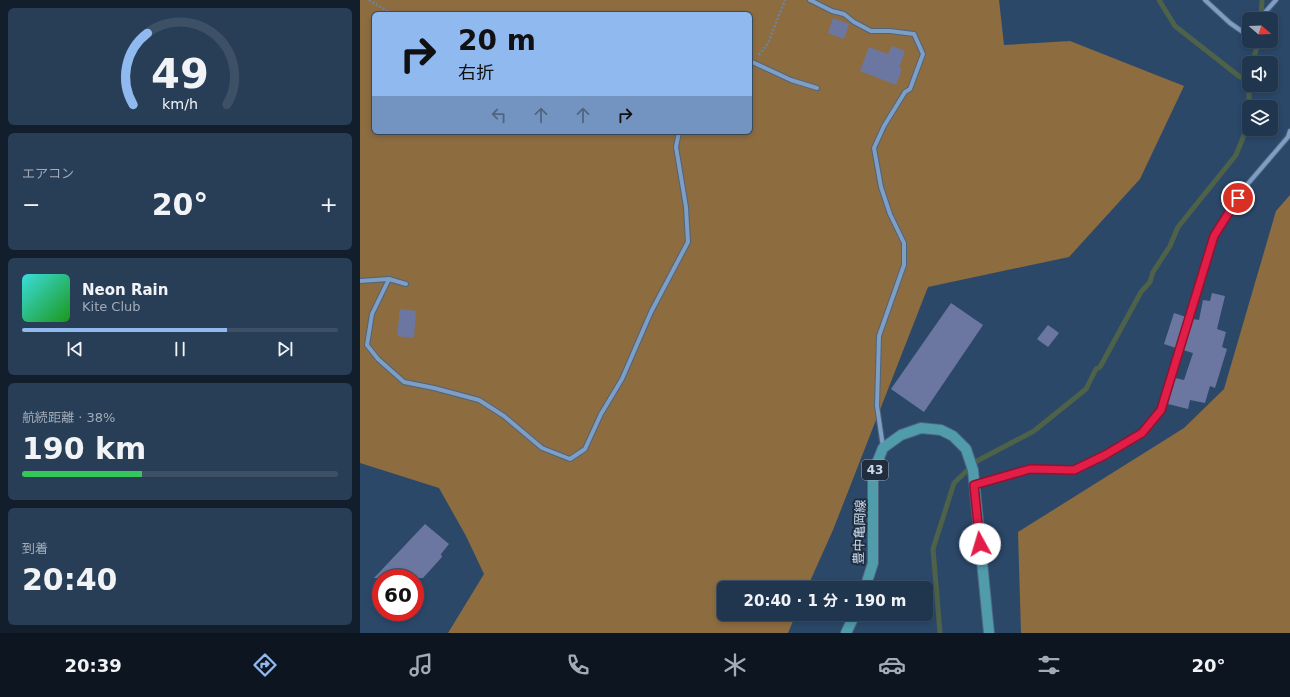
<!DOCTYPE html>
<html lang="ja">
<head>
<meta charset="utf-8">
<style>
  :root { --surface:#20364f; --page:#283e56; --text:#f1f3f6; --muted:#a2abb7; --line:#3d5066; --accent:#90b9f0 }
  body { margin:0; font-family:"DejaVu Sans","Noto Sans JP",sans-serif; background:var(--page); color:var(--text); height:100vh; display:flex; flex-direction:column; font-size:15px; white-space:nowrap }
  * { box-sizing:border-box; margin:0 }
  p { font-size:13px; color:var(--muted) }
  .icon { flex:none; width:22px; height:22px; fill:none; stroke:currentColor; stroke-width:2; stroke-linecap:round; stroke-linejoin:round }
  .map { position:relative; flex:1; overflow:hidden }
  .details { display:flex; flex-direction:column; gap:8px; padding:8px; background:#121e2b; width:360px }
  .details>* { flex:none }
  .banner { position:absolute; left:12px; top:12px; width:380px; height:122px; border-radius:6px; box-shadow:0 2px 6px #0003,0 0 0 1px var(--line); background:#90b9f0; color:#111; overflow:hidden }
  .needle { width:26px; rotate:109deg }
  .controls { position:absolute; left:882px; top:12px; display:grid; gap:8px }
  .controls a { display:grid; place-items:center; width:36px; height:36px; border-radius:6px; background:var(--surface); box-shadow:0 2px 6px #0003,0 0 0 1px var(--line); font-size:20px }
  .speed { position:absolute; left:12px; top:569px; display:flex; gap:8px; font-size:20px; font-weight:700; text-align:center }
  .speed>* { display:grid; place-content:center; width:52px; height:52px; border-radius:50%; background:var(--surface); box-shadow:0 2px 6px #0003,0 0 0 1px var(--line); line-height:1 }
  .speed .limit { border:6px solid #d22; background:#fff; color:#111 }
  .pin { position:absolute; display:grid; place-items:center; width:34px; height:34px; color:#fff; margin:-17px; border:2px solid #fff; border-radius:50%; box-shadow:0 1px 4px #0007 }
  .me { position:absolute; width:44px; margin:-22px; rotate:354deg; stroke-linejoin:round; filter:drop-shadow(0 0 3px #0008) }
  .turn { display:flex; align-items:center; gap:14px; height:84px; padding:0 20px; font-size:18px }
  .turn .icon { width:52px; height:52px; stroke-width:2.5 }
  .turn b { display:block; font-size:28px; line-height:34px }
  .lanes { display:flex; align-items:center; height:38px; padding:0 20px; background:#0003; justify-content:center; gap:20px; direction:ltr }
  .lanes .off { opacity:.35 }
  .big { font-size:30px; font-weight:700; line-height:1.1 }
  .details .card { flex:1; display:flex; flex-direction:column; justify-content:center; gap:6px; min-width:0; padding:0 14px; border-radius:6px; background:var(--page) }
  .details .dial { align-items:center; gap:0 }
  .dial svg { height:104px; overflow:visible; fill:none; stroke:var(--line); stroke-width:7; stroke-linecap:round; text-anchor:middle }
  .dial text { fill:var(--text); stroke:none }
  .song { display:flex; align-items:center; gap:12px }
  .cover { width:48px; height:48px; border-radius:6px; background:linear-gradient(135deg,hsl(180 70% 55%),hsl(120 70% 35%)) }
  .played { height:4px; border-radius:2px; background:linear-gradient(90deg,var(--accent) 65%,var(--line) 65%) }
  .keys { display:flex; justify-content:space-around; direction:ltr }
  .heat { display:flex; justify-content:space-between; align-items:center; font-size:22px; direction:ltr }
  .charge { height:6px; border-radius:3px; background:linear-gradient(90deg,#34c759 38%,var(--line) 0) }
  .trip { position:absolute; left:357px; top:581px; width:216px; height:40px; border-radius:6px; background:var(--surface); box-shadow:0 2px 6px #0003,0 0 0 1px var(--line); font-weight:700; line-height:40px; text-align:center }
  .tab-bar { display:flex; height:64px; justify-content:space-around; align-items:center; background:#0d1620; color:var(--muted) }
  .tab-bar .icon { width:28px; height:28px }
  .tab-bar .on { color:var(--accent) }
  .tab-bar b { font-size:18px; color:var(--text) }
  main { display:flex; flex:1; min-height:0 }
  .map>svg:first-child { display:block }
  .green { fill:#8d6c40; fill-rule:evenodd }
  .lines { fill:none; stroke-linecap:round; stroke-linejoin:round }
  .stream { stroke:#4d6248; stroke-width:5 }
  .building { fill:#6c77a1 }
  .minor-casing { stroke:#4c6480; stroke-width:6 }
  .primary-casing { stroke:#4c6480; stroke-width:12 }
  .path { stroke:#6b839f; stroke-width:2.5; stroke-dasharray:2 2; stroke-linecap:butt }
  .minor { stroke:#7e9ec4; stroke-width:4 }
  .primary { stroke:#509caa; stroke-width:10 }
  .route-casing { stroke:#92132f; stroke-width:10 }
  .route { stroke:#e11d48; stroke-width:7 }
  .labels { text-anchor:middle; stroke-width:4; stroke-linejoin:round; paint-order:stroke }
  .shield { fill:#212d3d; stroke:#97a6ba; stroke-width:1 }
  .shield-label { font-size:12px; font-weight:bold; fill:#cadaef }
  .street-label { font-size:13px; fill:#cadaef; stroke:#212d3d }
</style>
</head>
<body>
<main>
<section class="details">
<div class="card dial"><svg viewBox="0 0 100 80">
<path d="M14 69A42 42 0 1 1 86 69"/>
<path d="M14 69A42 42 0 0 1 25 14" stroke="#90b9f0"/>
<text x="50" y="56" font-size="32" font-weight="700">49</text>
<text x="50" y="72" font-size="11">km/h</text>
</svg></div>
<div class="card"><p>エアコン</p>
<div class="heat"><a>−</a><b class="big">20°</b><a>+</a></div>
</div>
<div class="card">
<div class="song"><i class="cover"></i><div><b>Neon Rain</b><p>Kite Club</p></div></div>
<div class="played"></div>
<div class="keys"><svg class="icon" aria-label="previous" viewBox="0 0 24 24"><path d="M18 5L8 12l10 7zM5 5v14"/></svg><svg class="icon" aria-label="pause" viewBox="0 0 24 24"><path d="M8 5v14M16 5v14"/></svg><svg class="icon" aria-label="next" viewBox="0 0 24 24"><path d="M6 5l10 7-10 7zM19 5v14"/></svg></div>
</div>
<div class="card"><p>航続距離 · 38%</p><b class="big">190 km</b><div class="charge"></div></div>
<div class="card"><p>到着</p><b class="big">20:40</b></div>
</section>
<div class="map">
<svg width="930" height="633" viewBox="0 0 930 633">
  <rect width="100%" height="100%" fill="#2b4869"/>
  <g class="green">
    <path d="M0,0H639L644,45L710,41L824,86L780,179L709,257L568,287L473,530L447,588H364V614H436L428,633H88L124,574L106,536L79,488L0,463ZM14,14H390V132H14Z"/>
    <path d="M930,195V633H661L658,532L824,428L864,389L916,211Z"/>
  </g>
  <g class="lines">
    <g class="stream">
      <path d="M799,0L815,26L880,77L888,78"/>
      <path d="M901,19L902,0"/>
      <path d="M892,63L899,41"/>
      <path d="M889,85V107"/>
      <path d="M580,633L573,549L594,483L617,461L674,431L726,389L736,369L740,367L781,292L790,282L793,272L810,246L818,227L876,155L888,125L889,112"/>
    </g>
  </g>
  <g class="building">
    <path d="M473,18L489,24L484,39L468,33Z"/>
    <path d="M532,46L545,51L539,68L542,69L536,85L500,71L509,47L528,54Z"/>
    <path d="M852,293L865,296L857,329L866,332L862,347L867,349L855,388L850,386L845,403L830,400L828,409L808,404L815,378L824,380L833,353L823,350L833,319L839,320L843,300L850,301Z"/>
    <path d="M591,303L623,325L564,412L531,389Z"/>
    <path d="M40,309L56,311L54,338L37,336Z"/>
    <path d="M814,313L826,317L816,348L804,344Z"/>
    <path d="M688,325L699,333L688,347L677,339Z"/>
    <path d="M65,524L89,544L81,554L82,557L63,578H14Z"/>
  </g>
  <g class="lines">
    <defs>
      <g id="minor">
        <path d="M450,0L472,11L484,14L494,22L511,31H530L554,34L563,54L550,89L545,92L524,126L514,148L521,187L530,214L544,243V265L519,336L517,406L523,447"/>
        <path d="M845,0L870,23L883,32L889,29"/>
        <path d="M899,19L916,0"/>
        <path d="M390,61L431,80L457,88"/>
        <path d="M29,279L12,314L7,345L18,359L44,382L74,388L119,400L144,416L182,448L210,459L225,449L241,414L262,379L291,312L328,242L326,207L316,147L319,132"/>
        <path d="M0,281L29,279L46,284"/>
        <path d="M615,485L670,469L714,470L745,455L782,433L801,410L854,236L886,186L928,137L930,131"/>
      </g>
      <g id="primary">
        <path d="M505,588L513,563V473L523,448L541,435L561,428L581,430L593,436L606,449L613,470L629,633"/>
        <path d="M486,633L495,614"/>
      </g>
    </defs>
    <use href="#minor" class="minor-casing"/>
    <use href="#primary" class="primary-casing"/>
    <g class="path">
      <path d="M9,0L32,14"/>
      <path d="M399,55L408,43L425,0"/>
    </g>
    <use href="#minor" class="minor"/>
    <use href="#primary" class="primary"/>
  </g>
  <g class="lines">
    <defs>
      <path id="route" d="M620,544L614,485L670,469L714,470L745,455L782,433L801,410L854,236L878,198"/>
    </defs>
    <use href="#route" class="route-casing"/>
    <use href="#route" class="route"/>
  </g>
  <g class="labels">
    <rect class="shield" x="502" y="460" width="26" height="20" rx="3"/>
    <g class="shield-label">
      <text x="515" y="474">43</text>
    </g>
    <g class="street-label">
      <text transform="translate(499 532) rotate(-88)" y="5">豊中亀岡線</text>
    </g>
  </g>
</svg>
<div class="controls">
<a><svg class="needle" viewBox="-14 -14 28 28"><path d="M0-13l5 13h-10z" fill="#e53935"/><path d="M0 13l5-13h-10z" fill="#a2abb7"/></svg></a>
<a><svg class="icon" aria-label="sound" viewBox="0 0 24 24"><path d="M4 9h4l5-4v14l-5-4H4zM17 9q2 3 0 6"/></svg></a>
<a><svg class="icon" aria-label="layers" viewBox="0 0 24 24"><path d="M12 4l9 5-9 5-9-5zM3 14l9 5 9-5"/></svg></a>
</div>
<div class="speed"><div class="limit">60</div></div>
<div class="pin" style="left:878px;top:198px;background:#d93025"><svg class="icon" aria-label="arrive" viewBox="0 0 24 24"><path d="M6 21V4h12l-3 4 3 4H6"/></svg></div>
<svg class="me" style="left:620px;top:544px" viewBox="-20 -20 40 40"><circle r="19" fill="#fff"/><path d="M0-13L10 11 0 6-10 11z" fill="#e11d48"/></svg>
<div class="trip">20:40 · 1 分 · 190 m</div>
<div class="banner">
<div class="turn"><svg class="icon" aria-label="right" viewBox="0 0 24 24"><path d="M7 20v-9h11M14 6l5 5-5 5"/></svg><div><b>20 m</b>右折</div></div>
<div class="lanes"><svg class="icon off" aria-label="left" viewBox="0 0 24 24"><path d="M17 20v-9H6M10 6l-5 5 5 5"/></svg><svg class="icon off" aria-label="ahead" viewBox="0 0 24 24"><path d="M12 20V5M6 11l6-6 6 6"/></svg><svg class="icon off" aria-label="ahead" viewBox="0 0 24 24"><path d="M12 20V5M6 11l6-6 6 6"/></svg><svg class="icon" aria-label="right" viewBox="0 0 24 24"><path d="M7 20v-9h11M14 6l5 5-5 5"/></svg></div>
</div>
</div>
</main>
<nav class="tab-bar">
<b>20:39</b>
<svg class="icon on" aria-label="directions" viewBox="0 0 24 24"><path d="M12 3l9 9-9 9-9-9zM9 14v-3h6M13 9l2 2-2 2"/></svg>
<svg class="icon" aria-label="music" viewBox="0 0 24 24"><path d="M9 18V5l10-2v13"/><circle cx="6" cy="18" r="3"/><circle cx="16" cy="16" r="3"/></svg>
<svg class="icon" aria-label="phone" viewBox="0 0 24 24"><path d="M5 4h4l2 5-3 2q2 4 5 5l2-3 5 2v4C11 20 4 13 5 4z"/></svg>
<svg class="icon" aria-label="climate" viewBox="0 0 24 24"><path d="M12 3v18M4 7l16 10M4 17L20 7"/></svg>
<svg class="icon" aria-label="car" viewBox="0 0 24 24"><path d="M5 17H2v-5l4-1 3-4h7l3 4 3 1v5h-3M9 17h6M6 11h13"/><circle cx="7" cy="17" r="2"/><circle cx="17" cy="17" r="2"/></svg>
<svg class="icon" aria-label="filters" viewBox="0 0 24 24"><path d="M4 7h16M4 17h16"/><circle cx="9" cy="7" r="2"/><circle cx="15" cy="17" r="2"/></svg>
<b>20°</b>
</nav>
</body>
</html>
